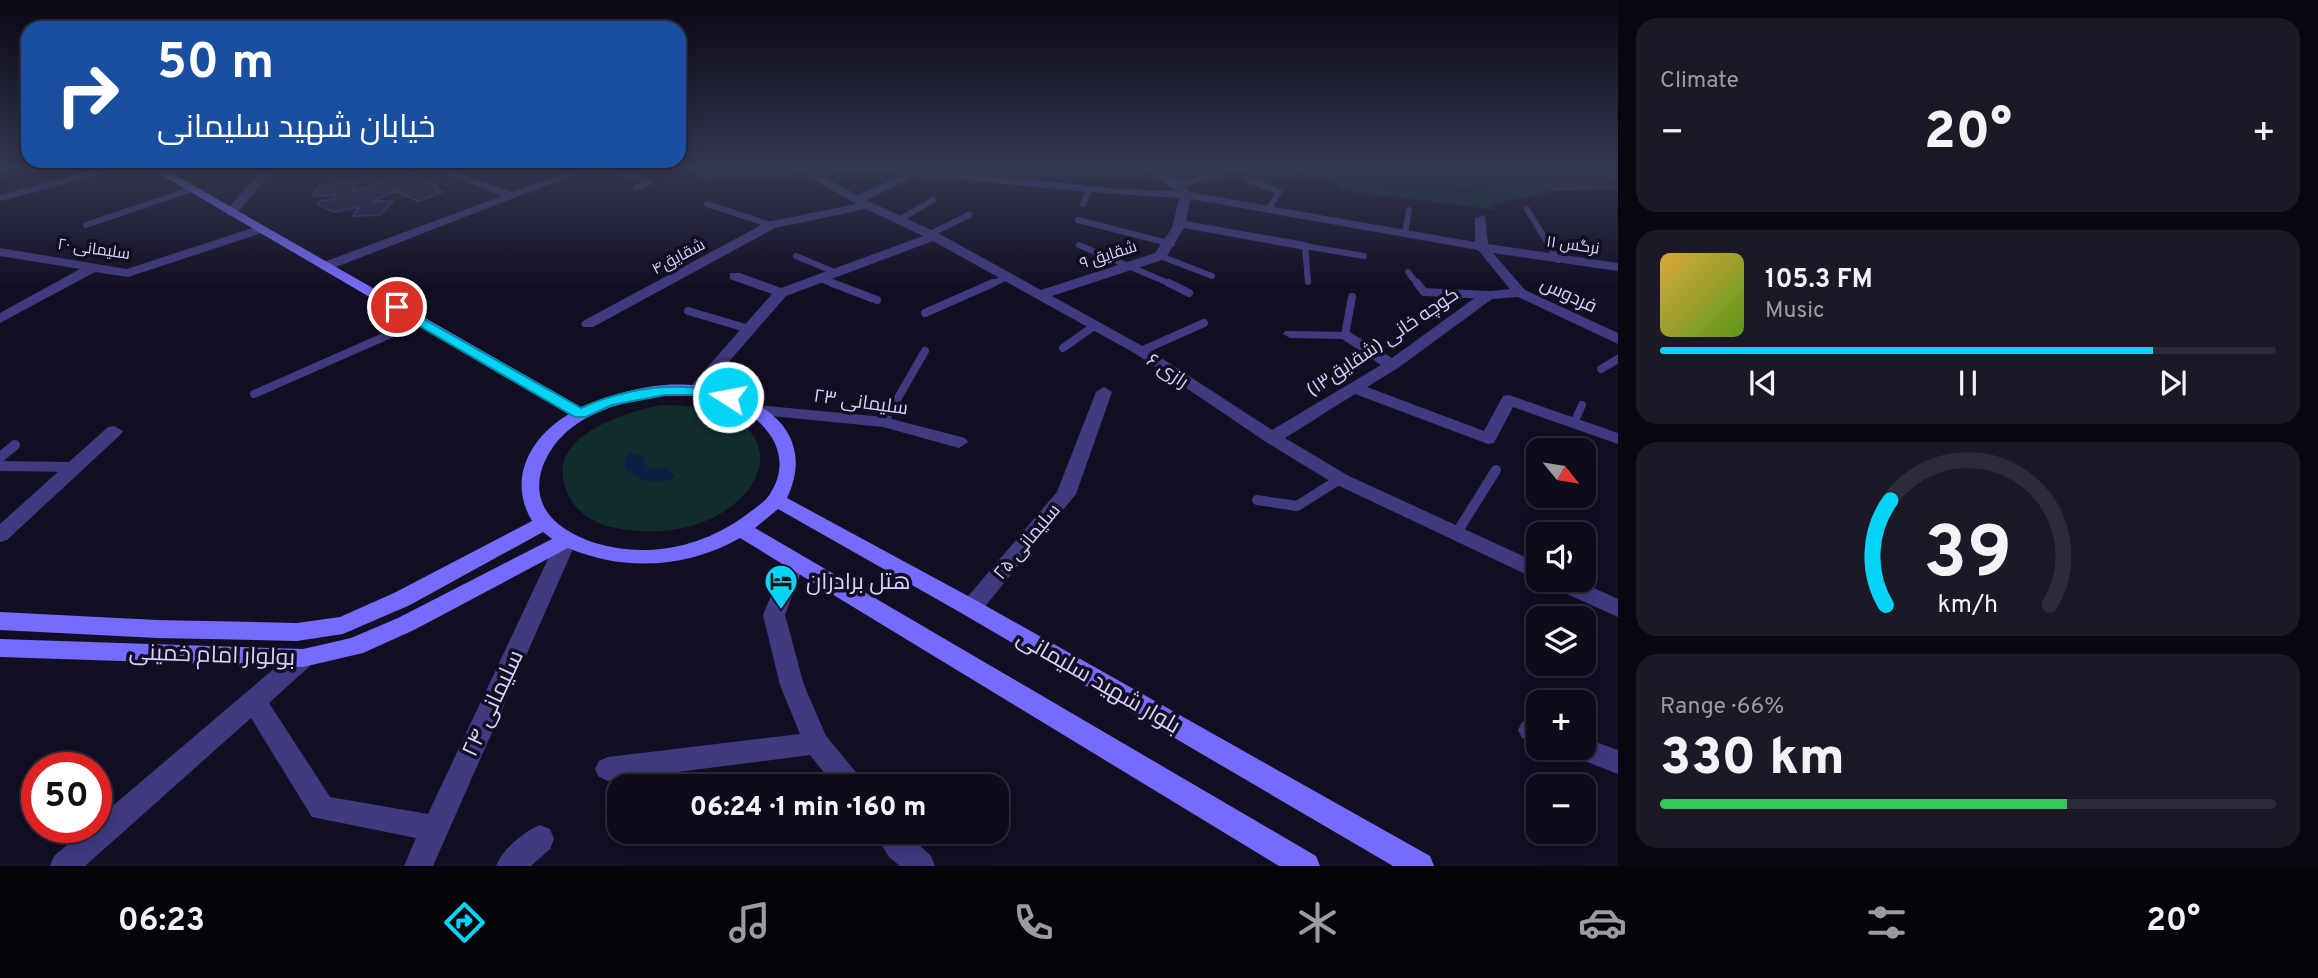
<!DOCTYPE html>
<html lang="en">
<head>
<meta charset="utf-8">
<style>
  :root { --surface:#0e0b1a; --page:#1c1927; --text:#f1f3f6; --muted:#9b9ba2; --line:#2e2b39; --accent:#05d4f7 }
  body { margin:0; font-family:Overpass,Cairo,sans-serif; background:var(--page); color:var(--text); height:100vh; display:flex; flex-direction:column; font-size:26px; white-space:nowrap }
  * { box-sizing:border-box; margin:0 }
  p { font-size:23px; color:var(--muted) }
  .icon { flex:none; width:38px; height:38px; fill:none; stroke:currentColor; stroke-width:2; stroke-linecap:round; stroke-linejoin:round }
  .map { position:relative; flex:1; overflow:hidden }
  .details { display:flex; flex-direction:column; gap:18px; padding:18px; background:#08060e; width:700px }
  .details>* { flex:none }
  .top-card { position:absolute; left:21px; top:21px; width:665px; height:147px; border-radius:21px; box-shadow:0 4px 18px #0003,0 0 0 2px var(--line); background:#1a4fa0; color:#fff; overflow:hidden }
  .needle { width:46px; rotate:120deg }
  .tools { position:absolute; left:1526px; top:438px; display:grid; gap:14px }
  .tools a { display:grid; place-items:center; width:70px; height:70px; border-radius:14px; background:var(--surface); box-shadow:0 4px 18px #0003,0 0 0 2px var(--line); font-size:35px }
  .speed { position:absolute; left:21px; top:752px; display:flex; gap:14px; font-size:35px; font-weight:700; text-align:center }
  .speed>* { display:grid; place-content:center; width:91px; height:91px; border-radius:50%; background:var(--surface); box-shadow:0 4px 18px #0003,0 0 0 2px var(--line); line-height:1 }
  .speed .limit { border:10px solid #d22; background:#fff; color:#111 }
  .pin { position:absolute; display:grid; place-items:center; width:60px; height:60px; color:#fff; margin:-30px; border:4px solid #fff; border-radius:50%; box-shadow:0 2px 7px #0007 }
  .me { position:absolute; width:77px; margin:-38px; rotate:281deg; stroke-linejoin:round; filter:drop-shadow(0 0 5px #0008) }
  .turn { display:flex; align-items:center; gap:24px; height:147px; padding:0 21px; font-size:32px }
  .turn .icon { width:91px; height:91px; stroke-width:2.5 }
  .turn b { display:block; font-size:49px; line-height:60px }
  .big { font-size:52px; font-weight:800; line-height:1.1 }
  .details .widget { flex:1; display:flex; flex-direction:column; justify-content:center; gap:10px; min-width:0; padding:0 24px; border-radius:21px; background:var(--page) }
  .details .dial { align-items:center; gap:0 }
  .dial svg { height:182px; overflow:visible; fill:none; stroke:var(--line); stroke-width:7; stroke-linecap:round; text-anchor:middle }
  .dial text { fill:var(--text); stroke:none }
  .song { display:flex; align-items:center; gap:21px }
  .cover { width:84px; height:84px; border-radius:10px; background:linear-gradient(135deg,hsl(40 70% 55%),hsl(90 70% 35%)) }
  .played { height:7px; border-radius:4px; background:linear-gradient(90deg,var(--accent) 80%,var(--line) 80%) }
  .keys { display:flex; justify-content:space-around; direction:ltr }
  .heat { display:flex; justify-content:space-between; align-items:center; font-size:38px; direction:ltr }
  .charge { height:10px; border-radius:5px; background:linear-gradient(90deg,#34c759 66%,var(--line) 0) }
  .trip { position:absolute; left:607px; top:774px; width:402px; height:70px; border-radius:21px; background:var(--surface); box-shadow:0 4px 18px #0003,0 0 0 2px var(--line); font-weight:800; line-height:70px; text-align:center }
  .tabs { display:flex; height:112px; justify-content:space-around; align-items:center; background:#06040a; color:var(--muted) }
  .tabs .icon { width:49px; height:49px }
  .tabs .on { color:var(--accent) }
  .tabs b { font-size:32px; color:var(--text) }
  main { display:flex; flex:1; min-height:0 }
  .map>svg:first-child { display:block }
  .green { fill:#122d2d }
  .water { fill:#0d1f44 }
  .building { fill:#251b44; stroke:#3e2d6f; stroke-width:2 }
  .lines { fill:none; stroke-linecap:round; stroke-linejoin:round }
  .service-far2 { stroke:#403a81; stroke-width:6 }
  .service-far1 { stroke:#403a81; stroke-width:8 }
  .service { stroke:#403a81; stroke-width:10 }
  .minor { fill:#403a81; fill-rule:evenodd }
  .tertiary { fill:#403a81; fill-rule:evenodd }
  .secondary { fill:#756bfc; fill-rule:evenodd }
  .route { fill:#05d4f7; stroke:#038aa1; stroke-width:2 }
  .labels { text-anchor:middle; stroke-width:7; stroke-linejoin:round; paint-order:stroke }
  .far-street-label { font-size:16px; fill:#d9d2fe; stroke:#130f23 }
  .street-label { font-size:19px; fill:#d9d2fe; stroke:#130f23 }
  .near-poi-label { font-size:23px; fill:#d9d2fe; stroke:#130f23; text-anchor:start }
  .near-street-label { font-size:23px; fill:#d9d2fe; stroke:#130f23 }
</style>
</head>
<body>
<main>
<div class="map">
<svg width="1618" height="866" viewBox="0 0 1618 866">
  <rect width="100%" height="100%" fill="#130f23"/>
  <g class="green">
    <path d="M1328,167H1510L1559,191L1494,204L1496,210L1341,190Z"/>
    <path d="M662,405C836,406 754,559 611,527C586,521 566,503 563,477C557,432 630,411 662,405Z"/>
  </g>
  <g class="water">
    <path d="M1340,167H1376L1370,168L1387,176L1362,168L1352,170L1383,184L1381,181L1408,187L1410,186L1376,169L1423,167L1427,168L1388,171L1416,185L1452,183L1458,186L1438,188L1443,190L1477,188L1441,171L1448,172L1490,190L1452,193L1429,188L1411,190L1393,187L1400,192L1392,193L1383,189L1391,187L1370,184Z"/>
    <path d="M630,452L644,457L643,462L648,466L645,469L668,468L676,478C657,484 639,484 625,468V459Z"/>
  </g>
  <g class="building">
    <path d="M379,167H394L412,173L429,179L425,181L438,186L433,188L443,192L418,201L395,191L372,201H393L380,215L353,216L359,207L334,212L317,204L320,201L332,200L335,195L312,196L320,186L353,182L357,184L352,191L379,184L358,174Z"/>
    <path d="M1515,167H1594L1618,179V188L1555,189Z"/>
  </g>
  <g class="lines">
    <g class="service-far2">
      <path d="M602,167L650,182L636,188"/>
      <path d="M692,167L705,174"/>
      <path d="M0,170L10,167"/>
      <path d="M166,174L190,167"/>
      <path d="M1247,179L1279,192L1268,210"/>
      <path d="M1177,185L1242,167"/>
      <path d="M0,198L116,167"/>
      <path d="M707,204L771,225"/>
      <path d="M1083,204L1089,189"/>
      <path d="M1527,209L1558,260"/>
      <path d="M899,220L933,200"/>
      <path d="M1078,220L1172,244"/>
      <path d="M86,225L192,189"/>
      <path d="M1405,233L1409,210"/>
      <path d="M930,234L969,215"/>
      <path d="M1079,245L1173,285"/>
      <path d="M796,256L837,273"/>
      <path d="M1160,256L1212,276"/>
      <path d="M1408,272L1418,285"/>
      <path d="M820,279L836,285"/>
      <path d="M1308,282L1305,246L1364,256"/>
      <path d="M989,285L1008,277"/>
    </g>
    <g class="service-far1">
      <path d="M832,283L877,300"/>
      <path d="M1169,283L1189,293"/>
      <path d="M1417,283L1424,292L1488,295"/>
      <path d="M688,311L749,329"/>
      <path d="M925,313L993,283"/>
      <path d="M1345,335L1352,297"/>
      <path d="M1063,348L1094,326"/>
      <path d="M1141,351L1204,323"/>
      <path d="M1601,369L1618,359"/>
      <path d="M254,394L420,321"/>
      <path d="M884,422L925,351"/>
      <path d="M1574,423L1582,405"/>
    </g>
    <g class="service">
      <path d="M0,457L15,445"/>
      <path d="M0,466L72,467"/>
      <path d="M1257,500L1297,506L1340,479"/>
      <path d="M1456,534L1496,470"/>
    </g>
    <g class="minor">
      <path d="M428,167H444L512,192L579,167H594L331,269H321V263L502,196Z"/>
      <path d="M793,167H806L857,195L898,177H906V181L866,200L938,233L1041,290L1155,253L1172,228L1179,198C1065,193 952,176 838,170L833,167L917,168L1119,189L1176,191L1144,167C1162,167 1177,178 1189,192L1475,242V218L1485,215L1488,244L1618,263V271L1493,253L1525,290L1618,333V344L1518,297L1492,299L1398,368L1367,387L1484,431L1503,396L1509,395L1618,433V444L1513,407L1494,443L1488,444L1355,394L1285,438L1347,475L1538,563V580L1333,483L1266,442L1136,354L933,241L786,296L701,394H689L687,391L689,388L772,294L730,279V273H740L781,288L923,236L866,209L775,228L593,327H583L581,324L583,321L767,222L856,204ZM1190,199L1478,250L1510,289L1483,292L1392,358L1350,332L1285,331L1283,334L1290,338L1342,339L1381,365L1272,430L1146,348L1052,296L1165,259L1184,228L1305,250L1311,246L1305,242L1186,221Z"/>
      <path d="M1290,167H1302V168L1297,171Z"/>
      <path d="M261,225L265,226V232L128,277L95,272L0,323V313L80,269L0,256V248L127,269Z"/>
      <path d="M1104,387L1112,392L1076,494L979,614L971,616L963,614L960,608L963,602L1057,492L1096,392Z"/>
      <path d="M757,405L884,417L965,438L968,442L959,448L883,427L751,414L749,410L751,406Z"/>
      <path d="M114,426L123,431L120,435L7,540L0,542V524L108,427Z"/>
      <path d="M567,533L574,535L577,540L433,866H404L416,838L312,817L251,718L85,866H50L54,856L87,828H96V820L295,651L303,649L311,651L315,658L311,665L269,703L330,797L428,814L557,540L560,535Z"/>
      <path d="M795,554L802,557L805,562L785,615L804,685L826,736L860,777L864,786H835L810,755L608,781L599,777L595,769L599,761L608,757L800,734L780,685L763,615L785,562L788,557Z"/>
      <path d="M1544,579H1574L1618,599V617L1547,585Z"/>
      <path d="M1531,719L1538,722V744L1522,738L1518,730L1522,722Z"/>
      <path d="M1584,738L1618,750V774L1569,755L1565,747H1584Z"/>
      <path d="M540,825L550,829L554,839L550,849L531,866H496C503,849 523,832 540,825Z"/>
      <path d="M873,831H904L931,856L935,866H900L889,857Z"/>
    </g>
    <path class="tertiary" d="M265,167H276L235,215H227V209Z"/>
    <path class="secondary" d="M148,167H161L581,407C607,396 637,387 665,385C731,380 825,417 787,498L979,602L1430,856L1434,866H1393L963,614L778,509L755,528L1316,856L1320,866H1279L740,538C687,568 625,572 568,548L414,630L363,653L303,667L0,657V639L303,649L351,638L398,618L552,539L543,532L410,605L343,634L297,641L157,638L0,630V612L157,620L297,623L340,617L394,593L532,521C507,479 530,437 569,414ZM665,395C684,395 705,395 723,401C762,414 797,452 770,494C765,502 754,509 746,515C703,547 647,559 595,543C575,536 550,524 542,502C537,489 539,473 545,461C566,415 619,402 665,395Z"/>
  </g>
  <linearGradient id="sky" x2="0" y2="1"><stop stop-color="#0a0813"/><stop offset="0.58" stop-color="#333750"/><stop offset="1" stop-color="#333750" stop-opacity="0"/></linearGradient>
  <rect width="1618" height="288" fill="url(#sky)"/>
  <path class="route" d="M397,304L581,408C630,386 682,381 734,394L736,397L728,402L695,395H665L612,405L586,417H575L392,310L390,307Z"/>
  <defs>
    <symbol id="hotel-pin" viewBox="-11 -11 22 30"><path d="M0 17L-7.5 6A9.5 9.5 0 1 1 7.5 6Z" fill="#05d4f7" stroke="#130f23"/><path d="M-6-4.5h1.5V1H6V5H4.5V3h-9V5H-6ZM-4 0a1.8 1.8 0 1 1 3.6 0ZM.5 0V-2.5h3Q6-2.5 6 0Z" fill="#111"/></symbol>
  </defs>
  <g fill-rule="evenodd">
    <use href="#hotel-pin" x="762" y="562" width="38" height="52"/>
  </g>
  <g class="labels">
    <g class="far-street-label">
      <text transform="translate(1573 244) rotate(8)" y="6">نرگس ۱۱</text>
      <text transform="translate(94 248) rotate(8)" y="6">سلیمانی ۲۰</text>
      <text transform="translate(1108 254) rotate(-18)" y="6">شقایق ۹</text>
      <text transform="translate(678 256) rotate(-28)" y="6">شقایق۴</text>
    </g>
    <g class="street-label">
      <text transform="translate(1569 294) rotate(25)" y="7">فردوس</text>
      <text transform="translate(1382 341) rotate(-34)" y="7">کوچه خانی (شقایق۱۳)</text>
      <text transform="translate(1168 370) rotate(34)" y="7">رازی ۶</text>
      <text transform="translate(861 401) rotate(8)" y="7">سلیمانی ۲۳</text>
      <text transform="translate(1026 541) rotate(-50)" y="7">سلیمانی ۲۵</text>
    </g>
    <g class="near-poi-label">
      <text x="806" y="589">هتل برادران</text>
    </g>
    <g class="near-street-label">
      <text transform="translate(212 654) rotate(2)" y="8">بولوار امام خمینی</text>
      <text transform="translate(1099 681) rotate(30)" y="8">بلوار شهید سلیمانی</text>
      <text transform="translate(492 703) rotate(-65)" y="8">سلیمانی ۲۴</text>
    </g>
  </g>
</svg>
<div class="tools">
<a><svg class="needle" viewBox="-14 -14 28 28"><path d="M0-13l5 13h-10z" fill="#e53935"/><path d="M0 13l5-13h-10z" fill="#9b9ba2"/></svg></a>
<a><svg class="icon" aria-label="sound" viewBox="0 0 24 24"><path d="M4 9h4l5-4v14l-5-4H4zM17 9q2 3 0 6"/></svg></a>
<a><svg class="icon" aria-label="layers" viewBox="0 0 24 24"><path d="M12 4l9 5-9 5-9-5zM3 14l9 5 9-5"/></svg></a>
<a>+</a>
<a>−</a>
</div>
<div class="speed"><div class="limit">50</div></div>
<div class="pin" style="left:397px;top:307px;background:#d93025"><svg class="icon" aria-label="arrive" viewBox="0 0 24 24"><path d="M6 21V4h12l-3 4 3 4H6"/></svg></div>
<svg class="me" style="left:728px;top:397px" viewBox="-20 -20 40 40"><circle r="17" fill="#05d4f7" stroke="#fff" stroke-width="3"/><path d="M0-11L8 9 0 5-8 9z" fill="#fff"/></svg>
<div class="trip">06:24 · 1 min · 160 m</div>
<div class="top-card">
<div class="turn"><svg class="icon" aria-label="right" viewBox="0 0 24 24"><path d="M7 20v-9h11M14 6l5 5-5 5"/></svg><div><b>50 m</b>خیابان شهید سلیمانی</div></div>
</div>
</div>
<section class="details">
<div class="widget"><p>Climate</p>
<div class="heat"><a>−</a><b class="big">20°</b><a>+</a></div>
</div>
<div class="widget">
<div class="song"><i class="cover"></i><div><b>105.3 FM</b><p>Music</p></div></div>
<div class="played"></div>
<div class="keys"><svg class="icon" aria-label="previous" viewBox="0 0 24 24"><path d="M18 5L8 12l10 7zM5 5v14"/></svg><svg class="icon" aria-label="pause" viewBox="0 0 24 24"><path d="M8 5v14M16 5v14"/></svg><svg class="icon" aria-label="next" viewBox="0 0 24 24"><path d="M6 5l10 7-10 7zM19 5v14"/></svg></div>
</div>
<div class="widget dial"><svg viewBox="0 0 100 80">
<path d="M14 69A42 42 0 1 1 86 69"/>
<path d="M14 69A42 42 0 0 1 16 23" stroke="#05d4f7"/>
<text x="50" y="56" font-size="32" font-weight="700">39</text>
<text x="50" y="72" font-size="11">km/h</text>
</svg></div>
<div class="widget"><p>Range · 66%</p><b class="big">330 km</b><div class="charge"></div></div>
</section>
</main>
<nav class="tabs">
<b>06:23</b>
<svg class="icon on" aria-label="directions" viewBox="0 0 24 24"><path d="M12 3l9 9-9 9-9-9zM9 14v-3h6M13 9l2 2-2 2"/></svg>
<svg class="icon" aria-label="music" viewBox="0 0 24 24"><path d="M9 18V5l10-2v13"/><circle cx="6" cy="18" r="3"/><circle cx="16" cy="16" r="3"/></svg>
<svg class="icon" aria-label="phone" viewBox="0 0 24 24"><path d="M5 4h4l2 5-3 2q2 4 5 5l2-3 5 2v4C11 20 4 13 5 4z"/></svg>
<svg class="icon" aria-label="climate" viewBox="0 0 24 24"><path d="M12 3v18M4 7l16 10M4 17L20 7"/></svg>
<svg class="icon" aria-label="car" viewBox="0 0 24 24"><path d="M5 17H2v-5l4-1 3-4h7l3 4 3 1v5h-3M9 17h6M6 11h13"/><circle cx="7" cy="17" r="2"/><circle cx="17" cy="17" r="2"/></svg>
<svg class="icon" aria-label="filters" viewBox="0 0 24 24"><path d="M4 7h16M4 17h16"/><circle cx="9" cy="7" r="2"/><circle cx="15" cy="17" r="2"/></svg>
<b>20°</b>
</nav>
</body>
</html>
